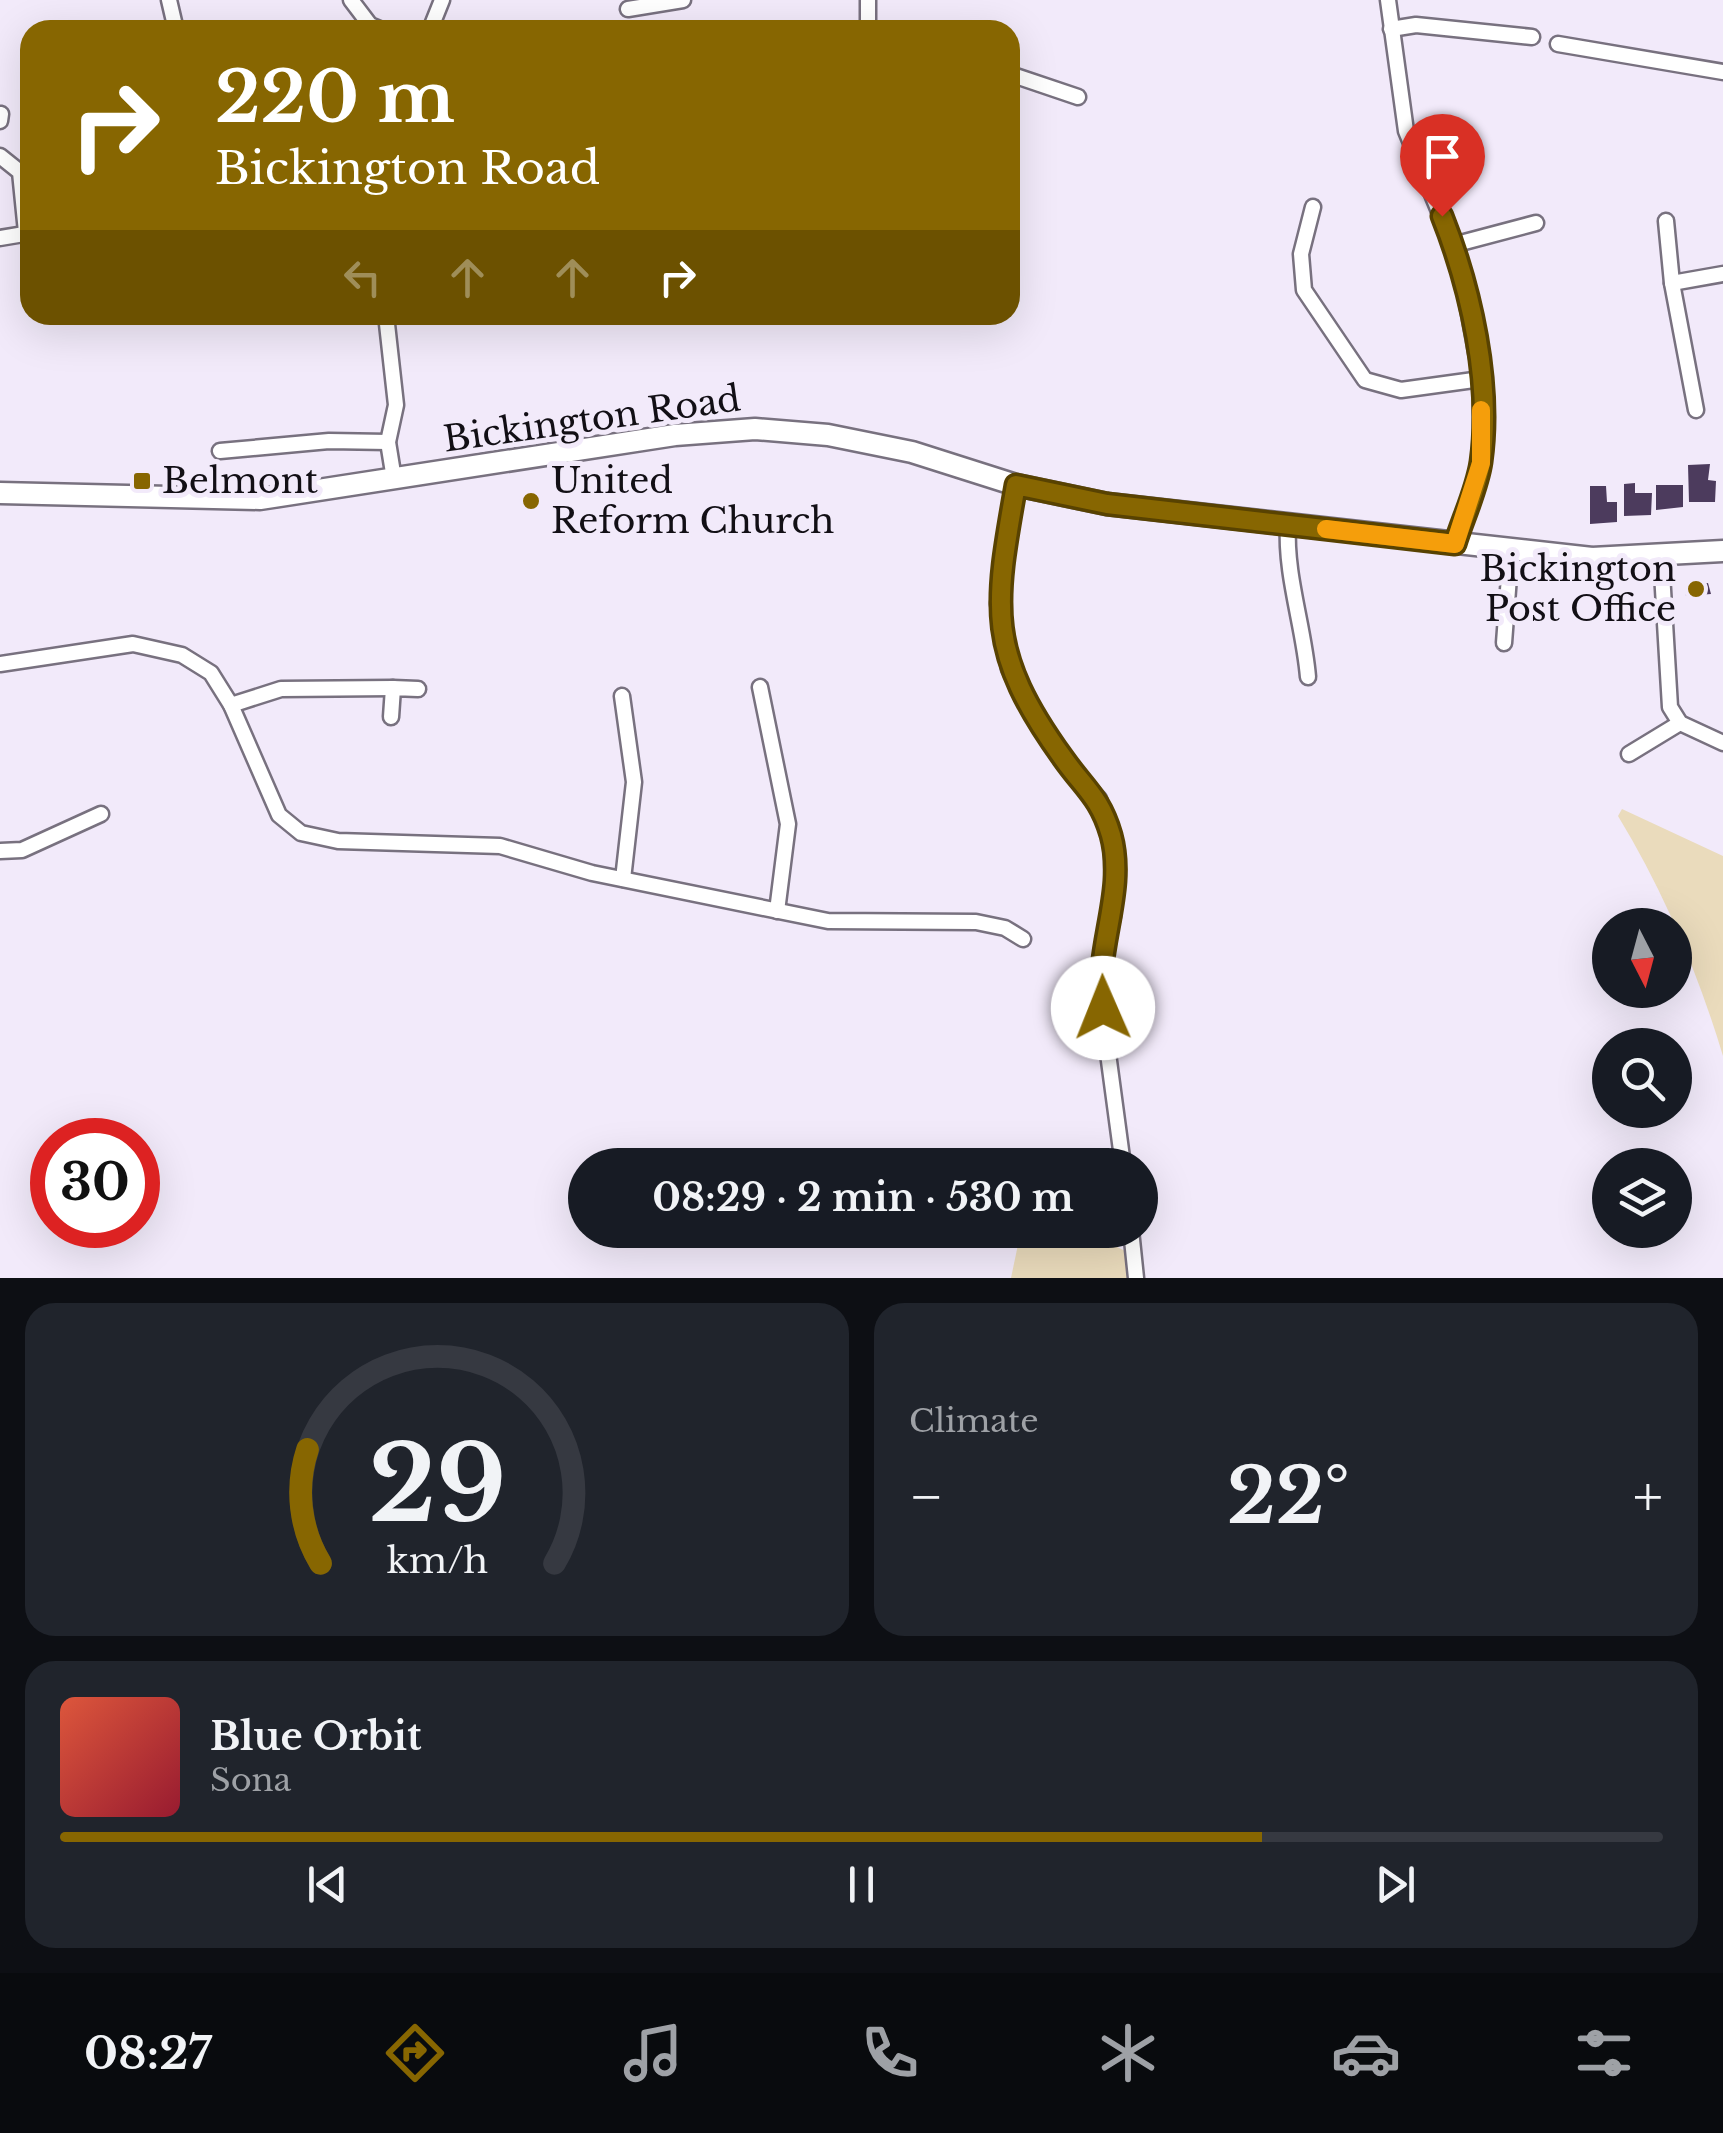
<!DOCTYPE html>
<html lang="en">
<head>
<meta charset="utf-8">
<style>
  :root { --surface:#171b24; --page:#20242c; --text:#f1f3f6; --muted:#9ea1a6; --line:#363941; --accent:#876601 }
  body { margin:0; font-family:"Libre Baskerville",serif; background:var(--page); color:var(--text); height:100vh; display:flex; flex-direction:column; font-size:38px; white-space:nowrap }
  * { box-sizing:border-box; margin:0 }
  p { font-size:32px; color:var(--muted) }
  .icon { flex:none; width:55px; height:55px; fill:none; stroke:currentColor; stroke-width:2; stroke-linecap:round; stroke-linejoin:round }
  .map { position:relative; height:1278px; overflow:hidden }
  .details { display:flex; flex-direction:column; gap:25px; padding:25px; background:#0d0f14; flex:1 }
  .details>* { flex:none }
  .top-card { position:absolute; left:20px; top:20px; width:1000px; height:305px; border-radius:30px; box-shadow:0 10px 40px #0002; background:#876601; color:#fff; overflow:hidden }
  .needle { width:65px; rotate:174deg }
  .controls { position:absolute; left:1592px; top:908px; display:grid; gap:20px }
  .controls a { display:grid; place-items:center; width:100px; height:100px; border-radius:50%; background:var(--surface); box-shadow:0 10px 40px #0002; font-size:50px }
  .speed { position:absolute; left:30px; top:1118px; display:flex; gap:20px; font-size:50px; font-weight:700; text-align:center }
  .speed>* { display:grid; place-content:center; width:130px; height:130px; border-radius:50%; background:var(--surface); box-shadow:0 10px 40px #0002; line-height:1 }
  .speed .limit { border:15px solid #d22; background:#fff; color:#111 }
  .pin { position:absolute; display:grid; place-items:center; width:85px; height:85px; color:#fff; margin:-102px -42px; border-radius:50% 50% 50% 0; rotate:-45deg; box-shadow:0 0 10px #0007 }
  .pin .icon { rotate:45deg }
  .me { position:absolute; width:110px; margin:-55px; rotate:359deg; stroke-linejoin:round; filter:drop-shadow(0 0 8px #0008) }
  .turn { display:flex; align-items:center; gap:35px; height:210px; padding:0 30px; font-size:45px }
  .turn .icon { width:130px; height:130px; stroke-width:2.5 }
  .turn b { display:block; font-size:70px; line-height:85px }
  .lanes { display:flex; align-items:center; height:95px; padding:0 30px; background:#0003; justify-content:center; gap:50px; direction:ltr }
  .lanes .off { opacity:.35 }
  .big { font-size:75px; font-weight:800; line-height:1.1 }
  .details .widget { flex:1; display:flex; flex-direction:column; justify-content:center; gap:15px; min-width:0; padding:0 35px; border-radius:30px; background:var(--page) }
  .details .dial { align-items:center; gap:0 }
  .dial svg { height:260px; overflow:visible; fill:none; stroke:var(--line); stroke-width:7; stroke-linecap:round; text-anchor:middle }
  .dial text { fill:var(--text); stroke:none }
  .song { display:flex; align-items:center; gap:30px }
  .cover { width:120px; height:120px; border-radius:15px; background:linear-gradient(135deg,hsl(10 70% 55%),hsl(350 70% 35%)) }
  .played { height:10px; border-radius:5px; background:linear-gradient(90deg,var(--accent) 75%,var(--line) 75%) }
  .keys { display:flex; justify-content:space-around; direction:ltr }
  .heat { display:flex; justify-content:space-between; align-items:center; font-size:55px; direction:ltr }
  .details .tiles { flex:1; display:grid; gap:25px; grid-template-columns:1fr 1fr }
  .widget:last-child { grid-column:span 2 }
  .trip { position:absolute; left:568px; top:1148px; width:590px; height:100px; border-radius:50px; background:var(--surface); box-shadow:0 10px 40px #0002; font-weight:800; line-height:100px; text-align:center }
  .menu { display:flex; height:160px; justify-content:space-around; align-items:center; background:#090b0e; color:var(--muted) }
  .menu .icon { width:70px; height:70px }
  .menu .current { color:var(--accent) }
  .menu b { font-size:45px; color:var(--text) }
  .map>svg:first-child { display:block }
  .green { fill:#eadbbc }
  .building { fill:#4c3b5d }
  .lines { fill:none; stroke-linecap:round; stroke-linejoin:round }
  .minor-casing { stroke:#78717f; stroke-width:19 }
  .secondary-casing { stroke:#78717f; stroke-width:25 }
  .minor { stroke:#fff; stroke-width:14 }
  .secondary { stroke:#fff; stroke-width:20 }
  .route-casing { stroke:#584201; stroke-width:25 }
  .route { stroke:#876601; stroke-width:18 }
  .slow { stroke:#f59e0b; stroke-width:18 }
  .poi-dot { fill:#876601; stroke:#f2eafa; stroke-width:4 }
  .labels { text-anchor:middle; stroke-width:10; stroke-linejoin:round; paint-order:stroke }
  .street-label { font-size:35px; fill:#120f15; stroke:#f2eafa }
  .poi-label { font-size:35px; fill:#120f15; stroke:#f2eafa; text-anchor:start }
</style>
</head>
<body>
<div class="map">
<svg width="1723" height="1278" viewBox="0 0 1723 1278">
  <rect width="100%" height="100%" fill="#f2eafa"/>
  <g class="green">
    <path d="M1622,809L1723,856V1056C1697,970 1664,892 1618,816Z"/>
    <path d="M1021,1230H1084L1127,1252L1128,1278H1011Z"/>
  </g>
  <g class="building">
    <path d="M1710,464L1708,480L1716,481L1715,502H1689L1688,465Z"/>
    <path d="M1635,483V493H1652L1651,515L1624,516V484Z"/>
    <path d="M1656,485H1683V507L1656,510Z"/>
    <path d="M1590,486H1606L1607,502H1617V522L1590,524Z"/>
    <path d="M1708,583L1711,594L1686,596L1685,586Z"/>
  </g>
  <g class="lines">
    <defs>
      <g id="minor">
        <path d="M169,0L176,30"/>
        <path d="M351,0L370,25L382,30"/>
        <path d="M868,0V30"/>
        <path d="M1388,0L1406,131L1459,260L1481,379V463L1455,544"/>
        <path d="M628,9L683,0"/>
        <path d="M1391,29L1416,25L1532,37"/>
        <path d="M430,30L442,0"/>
        <path d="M1558,44L1723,72"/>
        <path d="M1010,74L1078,97"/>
        <path d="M0,121L1,114"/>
        <path d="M0,156L20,172L26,232"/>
        <path d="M1313,207L1301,254L1304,290L1365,380L1401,390L1481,379"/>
        <path d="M1666,221L1672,283"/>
        <path d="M0,238L30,233"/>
        <path d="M1453,245L1536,223"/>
        <path d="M386,315L396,405L388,442L394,479"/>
        <path d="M1696,410L1672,283L1723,274"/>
        <path d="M220,451L329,441L388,442"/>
        <path d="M1016,485L998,604L1009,669L1063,760L1099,799L1112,840L1113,916L1098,979L1123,1165"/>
        <path d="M1288,525C1285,575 1304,627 1308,677"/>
        <path d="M1661,556L1670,707L1680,723L1723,743"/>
        <path d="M1504,643L1511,550"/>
        <path d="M0,664L133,644L182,655L211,673L231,705L279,815L301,833L338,841L500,846L592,873L828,921L976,922L1005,928L1023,939"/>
        <path d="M760,687L788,824L777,911"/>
        <path d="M622,696L634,782L623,879"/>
        <path d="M231,705L281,689L393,688"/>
        <path d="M391,717L393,688L418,689"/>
        <path d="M1629,754L1680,723"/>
        <path d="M0,851L22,850L101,814"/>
        <path d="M1131,1230L1136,1278"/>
      </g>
      <path id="secondary" d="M0,493L260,499L675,435L755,429L828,435L912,452L1016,485L1107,504L1592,558L1723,551"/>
    </defs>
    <use href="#minor" class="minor-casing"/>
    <use href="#secondary" class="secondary-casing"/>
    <use href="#minor" class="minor"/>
    <use href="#secondary" class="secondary"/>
  </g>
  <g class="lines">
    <defs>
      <path id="route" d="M1103,1008C1093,951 1127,893 1111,835C1100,797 1084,788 1063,758C986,651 994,608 1016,485L1107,504L1455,544C1463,518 1477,489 1481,462C1492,383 1471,289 1442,216"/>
    </defs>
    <use href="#route" class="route-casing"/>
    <use href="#route" class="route"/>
    <path class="slow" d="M1326,529L1455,544L1481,463V410"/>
  </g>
  <g class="poi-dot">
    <rect x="132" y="471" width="20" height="20" rx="5"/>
    <circle cx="531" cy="501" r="10"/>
    <circle cx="1696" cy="589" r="10"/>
  </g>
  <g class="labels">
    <g class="street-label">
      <text transform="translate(592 419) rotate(-8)" y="12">Bickington Road</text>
    </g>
    <g class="poi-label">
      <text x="162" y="493">Belmont</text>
      <text x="551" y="493">United<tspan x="551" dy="40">Reform Church</tspan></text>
      <text x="1676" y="581" text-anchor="end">Bickington<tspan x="1676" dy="40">Post Office</tspan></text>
    </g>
  </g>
</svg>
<div class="controls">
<a><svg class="needle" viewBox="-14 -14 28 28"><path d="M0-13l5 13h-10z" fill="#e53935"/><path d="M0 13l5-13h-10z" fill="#9ea1a6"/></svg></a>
<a><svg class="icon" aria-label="search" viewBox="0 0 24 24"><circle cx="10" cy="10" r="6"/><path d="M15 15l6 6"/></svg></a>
<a><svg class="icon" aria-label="layers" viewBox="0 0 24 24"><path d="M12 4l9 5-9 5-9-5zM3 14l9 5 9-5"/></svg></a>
</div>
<div class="speed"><div class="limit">30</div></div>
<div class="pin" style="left:1442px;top:216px;background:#d93025"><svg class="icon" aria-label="arrive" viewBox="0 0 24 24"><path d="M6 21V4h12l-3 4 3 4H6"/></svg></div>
<svg class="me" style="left:1103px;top:1008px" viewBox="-20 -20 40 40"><circle r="19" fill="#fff"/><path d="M0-13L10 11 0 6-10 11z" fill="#876601"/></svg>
<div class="trip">08:29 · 2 min · 530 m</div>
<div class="top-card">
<div class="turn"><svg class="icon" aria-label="right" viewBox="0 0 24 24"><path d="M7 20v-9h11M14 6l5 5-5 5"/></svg><div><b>220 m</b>Bickington Road</div></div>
<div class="lanes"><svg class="icon off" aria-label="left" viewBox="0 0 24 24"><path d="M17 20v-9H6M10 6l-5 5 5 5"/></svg><svg class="icon off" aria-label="ahead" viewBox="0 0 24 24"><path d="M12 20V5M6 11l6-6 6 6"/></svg><svg class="icon off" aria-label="ahead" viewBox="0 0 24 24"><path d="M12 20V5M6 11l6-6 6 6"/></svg><svg class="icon" aria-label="right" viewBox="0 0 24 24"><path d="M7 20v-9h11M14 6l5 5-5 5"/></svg></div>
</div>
</div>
<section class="details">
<div class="tiles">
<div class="widget dial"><svg viewBox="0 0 100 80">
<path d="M14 69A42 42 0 1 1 86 69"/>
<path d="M14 69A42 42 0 0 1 10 34" stroke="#876601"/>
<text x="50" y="56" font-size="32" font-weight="700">29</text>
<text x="50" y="72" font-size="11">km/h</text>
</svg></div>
<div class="widget"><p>Climate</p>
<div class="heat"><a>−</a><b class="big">22°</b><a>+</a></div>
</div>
<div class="widget">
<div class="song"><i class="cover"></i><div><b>Blue Orbit</b><p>Sona</p></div></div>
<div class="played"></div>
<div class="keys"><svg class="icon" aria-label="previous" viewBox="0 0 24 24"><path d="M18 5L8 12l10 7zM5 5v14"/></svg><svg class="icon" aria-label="pause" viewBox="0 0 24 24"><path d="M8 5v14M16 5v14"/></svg><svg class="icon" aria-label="next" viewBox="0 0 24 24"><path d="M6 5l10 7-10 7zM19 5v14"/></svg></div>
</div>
</div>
</section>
<nav class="menu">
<b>08:27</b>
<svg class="icon current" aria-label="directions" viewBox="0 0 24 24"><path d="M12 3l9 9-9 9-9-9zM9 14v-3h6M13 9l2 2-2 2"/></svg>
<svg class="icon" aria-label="music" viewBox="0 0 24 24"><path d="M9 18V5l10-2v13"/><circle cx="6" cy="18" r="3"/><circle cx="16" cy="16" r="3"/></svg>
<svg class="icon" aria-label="phone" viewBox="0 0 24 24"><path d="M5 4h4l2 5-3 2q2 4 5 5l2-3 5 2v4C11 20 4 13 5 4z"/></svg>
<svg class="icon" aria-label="climate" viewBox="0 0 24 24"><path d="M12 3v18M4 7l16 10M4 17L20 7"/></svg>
<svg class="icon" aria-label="car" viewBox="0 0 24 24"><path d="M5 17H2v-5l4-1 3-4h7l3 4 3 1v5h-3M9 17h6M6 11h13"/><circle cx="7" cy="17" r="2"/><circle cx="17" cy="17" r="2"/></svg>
<svg class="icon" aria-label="filters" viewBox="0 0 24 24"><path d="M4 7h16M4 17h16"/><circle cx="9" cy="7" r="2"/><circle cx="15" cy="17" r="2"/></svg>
</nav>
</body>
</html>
